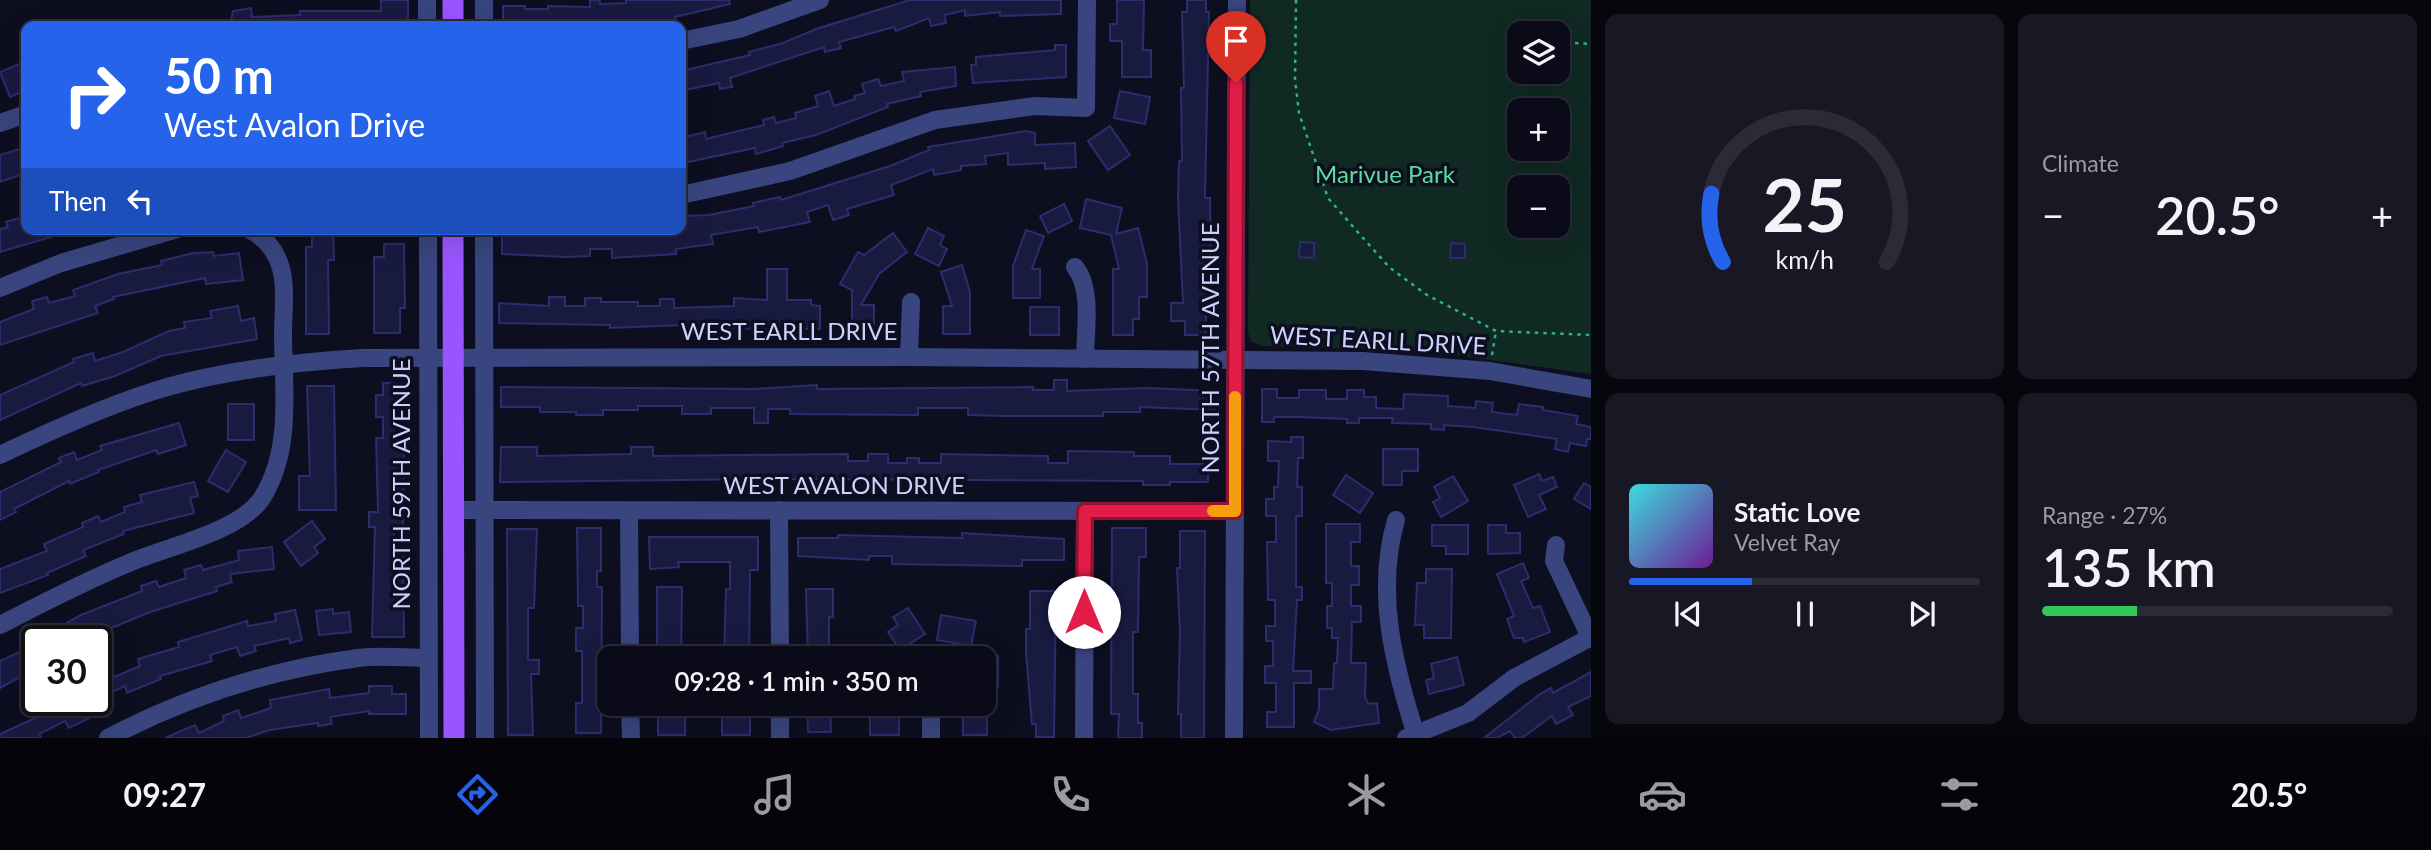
<!DOCTYPE html>
<html lang="en">
<head>
<meta charset="utf-8">
<style>
  :root { --surface:#0a0a18; --page:#181825; --text:#f1f3f6; --muted:#999aa2; --line:#2a2b37; --accent:#2563eb }
  body { margin:0; font-family:Lato,sans-serif; background:var(--page); color:var(--text); height:100vh; display:flex; flex-direction:column; font-size:26px; white-space:nowrap }
  * { box-sizing:border-box; margin:0 }
  p { font-size:23px; color:var(--muted) }
  .icon { flex:none; width:38px; height:38px; fill:none; stroke:currentColor; stroke-width:2; stroke-linecap:round; stroke-linejoin:round }
  .map { position:relative; flex:1; overflow:hidden }
  .side { display:flex; flex-direction:column; gap:14px; padding:14px; background:#06060d; width:840px }
  .side>* { flex:none }
  .hud { position:absolute; left:21px; top:21px; width:665px; height:214px; border-radius:14px; box-shadow:0 7px 28px #0002,0 0 0 2px var(--line); background:#2563eb; color:#fff; overflow:hidden }
  .fabs { position:absolute; left:1507px; top:21px; display:grid; gap:14px }
  .fabs a { display:grid; place-items:center; width:63px; height:63px; border-radius:14px; background:var(--surface); box-shadow:0 7px 28px #0002,0 0 0 2px var(--line); font-size:35px }
  .speed { position:absolute; left:21px; top:625px; display:flex; gap:14px; font-size:35px; font-weight:700; text-align:center }
  .speed>* { display:grid; place-content:center; width:91px; height:91px; border-radius:50%; background:var(--surface); box-shadow:0 7px 28px #0002,0 0 0 2px var(--line); line-height:1 }
  .speed .limit { border:4px solid #111; border-radius:10px; background:#fff; color:#111 }
  .pin { position:absolute; display:grid; place-items:center; width:60px; height:60px; color:#fff; margin:-72px -30px; border-radius:50% 50% 50% 0; rotate:-45deg; box-shadow:0 0 7px #0007 }
  .pin .icon { rotate:45deg }
  .me { position:absolute; width:77px; margin:-38px; rotate:0deg; stroke-linejoin:round; filter:drop-shadow(0 0 5px #0008) }
  .turn { display:flex; align-items:center; gap:24px; height:147px; padding:0 28px; font-size:32px }
  .turn .icon { width:91px; height:91px; stroke-width:2.5 }
  .turn b { display:block; font-size:49px; line-height:60px }
  .then { display:flex; align-items:center; height:66px; padding:0 28px; background:#0003; gap:14px; font-size:26px }
  .big { font-size:52px; font-weight:600; line-height:1.1 }
  .side .tile { flex:1; display:flex; flex-direction:column; justify-content:center; gap:10px; min-width:0; padding:0 24px; border-radius:14px; background:var(--page) }
  .side .dial { align-items:center; gap:0 }
  .dial svg { height:182px; overflow:visible; fill:none; stroke:var(--line); stroke-width:7; stroke-linecap:round; text-anchor:middle }
  .dial text { fill:var(--text); stroke:none }
  .song { display:flex; align-items:center; gap:21px }
  .cover { width:84px; height:84px; border-radius:10px; background:linear-gradient(135deg,hsl(180 70% 55%),hsl(280 70% 35%)) }
  .played { height:7px; border-radius:4px; background:linear-gradient(90deg,var(--accent) 35%,var(--line) 35%) }
  .keys { display:flex; justify-content:space-around; direction:ltr }
  .heat { display:flex; justify-content:space-between; align-items:center; font-size:38px; direction:ltr }
  .charge { height:10px; border-radius:5px; background:linear-gradient(90deg,#34c759 27%,var(--line) 0) }
  .side .tiles { flex:1; display:grid; gap:14px; grid-template-columns:repeat(2,1fr) }
  .trip { position:absolute; left:597px; top:646px; width:399px; height:70px; border-radius:14px; background:var(--surface); box-shadow:0 7px 28px #0002,0 0 0 2px var(--line); font-weight:600; line-height:70px; text-align:center }
  .dock { display:flex; height:112px; justify-content:space-around; align-items:center; background:#04040a; color:var(--muted) }
  .dock .icon { width:49px; height:49px }
  .dock .on { color:var(--accent) }
  .dock b { font-size:32px; color:var(--text) }
  main { display:flex; flex:1; min-height:0 }
  .map>svg:first-child { display:block }
  .green { fill:#102923; fill-rule:evenodd }
  .building { fill:#191a40; stroke:#2c2d6c; stroke-width:2 }
  .lines { fill:none; stroke-linecap:round; stroke-linejoin:round }
  .path { stroke:#2faf8b; stroke-width:2.5; stroke-dasharray:3.5 5; stroke-linecap:butt }
  .minor { stroke:#38457e; stroke-width:18 }
  .major { stroke:#9955fd; stroke-width:21 }
  .route-casing { stroke:#92132f; stroke-width:18 }
  .route { stroke:#e11d48; stroke-width:12 }
  .slow { stroke:#f59e0b; stroke-width:12 }
  .labels { text-anchor:middle; stroke-width:7; stroke-linejoin:round; paint-order:stroke }
  .park-label { font-size:24px; fill:#5add9f; stroke:#0d0e20 }
  .street-label { font-size:24px; fill:#ccd2fe; stroke:#0d0e20 }
</style>
</head>
<body>
<main>
<div class="map">
<svg width="1591" height="738" viewBox="0 0 1591 738">
  <rect width="100%" height="100%" fill="#0d0e20"/>
  <path class="green" d="M1250,0H1591V374L1416,350L1263,346L1252,342L1248,333ZM1519,33H1558V72H1519ZM1519,110H1558V149H1519ZM1519,187H1558V226H1519Z"/>
  <g class="building">
    <path d="M381,0H408V26H230L233,11L251,8L252,17L300,15V11H381Z"/>
    <path d="M590,0H600V4L626,3V0H729L730,4L675,17L676,20L638,24L503,26V6H525V9H548V6L590,7Z"/>
    <path d="M910,0H1061V14L1000,16V12L965,16V10L945,15L946,23L931,26L929,18L896,31L894,27L839,42L841,48L825,52L824,47L730,78L732,87L720,89L719,83L685,90L681,71L750,55L749,52L783,43L816,29Z"/>
    <path d="M1117,0H1144L1143,50H1151V77H1122V41H1110V24H1117Z"/>
    <path d="M1187,0H1206V12H1209L1205,198H1210L1211,262L1209,298H1206V335H1185V321H1171V303H1183L1178,198L1179,161H1182L1181,88H1184L1182,12H1187Z"/>
    <path d="M1055,45H1066V77L973,83L971,65H976V57L1055,50Z"/>
    <path d="M26,61V90L10,97L0,72Z"/>
    <path d="M955,67L956,86L920,92L921,96L887,104L888,107L816,135L782,143L783,146L756,154L755,148L683,163L681,138L705,132L706,139L764,125L763,120L774,117L776,123L796,118L795,113L818,106L815,96L829,91L834,106L855,99L854,96L865,93L862,84L878,79L881,86L904,81L902,72Z"/>
    <path d="M1120,91L1150,97L1145,124L1114,118Z"/>
    <path d="M1110,126L1130,155L1108,170L1088,141Z"/>
    <path d="M1026,131L1035,133V145L1075,143L1076,167L1045,169V163L1008,165V153L985,156L986,164L961,166V170L934,175L933,169L891,185L894,195L847,209L849,215L833,220L828,205L807,212L810,222L759,232L758,227L711,235L713,244L676,249V254L612,258V249H590V256L566,257L502,254V235H536V230L684,229L682,216L709,215L754,206L753,203L780,197L781,200L890,166L929,150L928,147Z"/>
    <path d="M20,149L21,154L26,152V173L0,182V155Z"/>
    <path d="M1086,199L1122,208L1116,234L1138,228L1147,264V297H1139V319H1133V335H1113V269H1119L1111,235L1080,228Z"/>
    <path d="M1064,204L1072,221L1048,233L1040,216Z"/>
    <path d="M26,216V229L71,231L0,252V229L8,227L6,222Z"/>
    <path d="M928,228L944,236L940,245L947,249L939,266L915,254Z"/>
    <path d="M312,229H333L334,260H328L329,334H306V247H312Z"/>
    <path d="M1026,230L1044,236L1032,269H1040V298H1013V266Z"/>
    <path d="M893,233L907,252L879,274L861,305H874V334H852V290L840,284L858,252L864,255Z"/>
    <path d="M1300,242L1314,243V258L1299,257Z"/>
    <path d="M1451,243L1465,244V258H1450Z"/>
    <path d="M384,244H404L405,308H400V333H374V257H384Z"/>
    <path d="M213,252L214,256L239,253L243,280L206,284L205,278L113,297L114,299L95,306L98,313L0,345V322L34,309L32,301L47,297L49,303L75,296L73,290L118,274L162,265L161,261L193,253Z"/>
    <path d="M962,265L970,292V334H943V306H952L941,272Z"/>
    <path d="M767,269H787V300H811V305L820,306V329L683,328V325L610,328V325L499,323V303L549,306V297H565V306H585V298H601V302H638V306H660V299H674V308L734,306V298L767,300Z"/>
    <path d="M238,306L241,321L254,318L257,339L161,356L115,376L82,386L81,383L0,420V395L74,362L73,359L93,353L95,361L123,352L169,331L185,328L184,322L212,318L210,311Z"/>
    <rect x="1030" y="307" width="29" height="28"/>
    <path d="M1054,380H1067V391L1148,388L1214,391V410L1140,407V412H1103V416H1005L968,415V408H918V415L790,414V409H768V423H754V408H711V414H682V406H638V410H603V415H576V412H540V407H501V387L754,389L817,385V389L1033,387V390H1054Z"/>
    <path d="M383,383H405L403,529H394V557H403L404,637H372L375,527H369V512H378L376,438H383V417H376V395H383Z"/>
    <path d="M307,386H334L336,510H299V476H310Z"/>
    <path d="M1262,389H1277V398H1299V390H1326V399H1347V390H1364V397H1376V408L1403,409L1404,394L1448,396V406L1475,408L1476,401L1493,403L1492,412L1517,415L1519,404L1543,407V410L1578,416L1576,424L1591,427V439H1587L1586,446L1570,443L1568,452L1555,449L1557,439L1473,427L1444,425V430L1431,429V424L1392,423L1393,418H1359V423H1347V419L1299,417H1274V422H1262Z"/>
    <rect x="228" y="404" width="26" height="36"/>
    <path d="M179,423L186,445L158,454L156,450L98,470L99,472L70,484L69,481L14,509L16,512L0,520V492L61,462L59,458L74,452L77,460L102,450L100,446Z"/>
    <path d="M1291,437H1303V458H1298L1297,487H1302V516H1296V587H1302V600H1297L1293,671H1311V683H1294V727H1267V712H1276V683H1265V666H1273V641H1266V626H1275V600H1268L1267,542H1276V516H1266V499H1274V487H1278L1279,461H1268V441L1291,442Z"/>
    <path d="M501,447H537V456L631,454V447H653V456L848,454V461H868V454H888V463H907V458H919V463H941V454L1048,456V463H1068V451L1134,452V456H1170V464H1208V482H1170V485H1143V481L765,479L500,482Z"/>
    <path d="M1383,449H1418V471H1402V485H1383Z"/>
    <path d="M226,450L246,462L228,492L208,481Z"/>
    <path d="M1539,474L1542,481L1553,477L1557,487L1539,495L1546,509L1528,517L1514,485Z"/>
    <path d="M1346,475L1373,493L1360,513L1333,495Z"/>
    <path d="M1453,476L1468,501L1441,517L1433,502L1440,498L1434,487Z"/>
    <path d="M194,482L198,496L190,498L194,513L123,531L124,534L83,550L86,556L47,573L48,575L0,593V569L47,551L44,544L83,527L82,523L98,516L101,522L125,512L124,507L142,502L140,495Z"/>
    <path d="M1584,483L1591,487V509L1574,499Z"/>
    <path d="M312,521L325,539L314,547L318,553L301,566L284,542Z"/>
    <path d="M1326,524H1360V542H1351V566H1359V585H1351V606H1361V622H1352L1351,663H1366L1365,697L1368,704L1377,703L1379,723L1331,730L1314,722L1319,709V689H1333L1334,663H1337L1338,638H1332V628H1327V606H1332V583H1326Z"/>
    <path d="M1432,525H1468V554H1446V546H1432Z"/>
    <path d="M1488,525H1506V533H1520V553L1488,554Z"/>
    <path d="M577,528H601V571H597V587H602L601,733H576V703H582V651H576V628H583V606H578Z"/>
    <path d="M1112,528H1146V557H1139L1138,632H1133V694H1138V723H1142V738H1118L1119,714H1111Z"/>
    <path d="M507,529H537L534,608H528V660H539V674H531L533,735H508Z"/>
    <path d="M1180,531H1205L1204,738H1181V714H1178L1180,632L1177,568H1180Z"/>
    <path d="M962,533L1064,539V560H1022V566L892,564V556H869V560L798,556V538H838V535L962,538Z"/>
    <path d="M649,537H758V570H750L749,658H724L726,589H730V562H678L679,567L650,569Z"/>
    <path d="M272,547L274,569L230,574L232,582L216,587L217,591L150,612L107,630L105,626L77,640H55L50,632L81,615L142,591L141,586L156,581L159,587L186,578L184,570L201,565L203,570L239,560L238,551Z"/>
    <path d="M1523,563L1529,578L1521,581L1533,608L1540,606L1550,632L1524,642L1523,638H1514L1507,619L1514,616L1497,574Z"/>
    <path d="M1426,569H1452L1451,638H1424V625H1415L1417,583H1426Z"/>
    <path d="M657,587H682L681,658H657Z"/>
    <path d="M806,589H833V617H829V658H808Z"/>
    <path d="M1030,591H1056L1054,737H1036V724H1032L1026,652V629H1030Z"/>
    <path d="M908,608L925,634L900,650L888,632L898,625L893,617Z"/>
    <path d="M333,609V614L349,612L351,632L319,635L316,611Z"/>
    <path d="M295,610L302,640L290,643L289,638L254,646L256,651L240,656L237,647L210,655L212,661L160,676L161,679L127,693L125,686L105,695L110,708L69,728L65,721L39,734L41,738H0V734L46,713L44,709L61,700H96V676L98,680L105,677L107,680L140,666L138,659L179,647L178,642L247,621L248,626L276,621L275,614Z"/>
    <path d="M941,615L976,621L971,646L937,640Z"/>
    <path d="M37,644V668L0,688V661Z"/>
    <rect x="984" y="656" width="14" height="30"/>
    <path d="M1457,657L1464,685L1429,694L1426,680L1434,678L1431,664Z"/>
    <path d="M1591,672V696L1568,707L1573,715L1556,724L1552,716L1522,738H1515L1510,731L1497,738H1484L1540,694L1551,688L1553,693Z"/>
    <path d="M369,686H392V694H406V714H369V711L330,717L332,724L318,726V723L269,730L246,738H165L195,725L199,733L224,721L223,716L238,710L241,718L271,708L270,700L329,689L330,698L369,693Z"/>
    <rect x="658" y="704" width="27" height="31"/>
    <rect x="722" y="704" width="28" height="31"/>
    <path d="M807,704H830L831,732H808Z"/>
    <rect x="870" y="704" width="29" height="31"/>
    <rect x="963" y="707" width="24" height="28"/>
  </g>
  <g class="lines">
    <g class="path">
      <path d="M1296,0L1295,79L1299,113L1328,198L1355,229L1390,268L1427,295L1496,331L1591,335"/>
      <path d="M1558,42L1591,44"/>
      <path d="M1492,355L1496,331"/>
    </g>
    <g class="minor">
      <path d="M484,0V26"/>
      <path d="M427,26V0"/>
      <path d="M681,41L739,29L820,0"/>
      <path d="M0,123L26,114"/>
      <path d="M681,195L790,171L935,120L1035,106L1086,108L1087,0"/>
      <path d="M428,229L429,738"/>
      <path d="M484,229L485,738"/>
      <path d="M1075,267C1093,289 1085,331 1085,359"/>
      <path d="M0,288L61,263L177,229"/>
      <path d="M909,357L911,302"/>
      <path d="M0,455C50,431 101,408 154,391C218,371 296,362 362,358L909,357L1363,361L1490,371L1591,389"/>
      <path d="M453,510L1235,511"/>
      <path d="M779,510L780,658"/>
      <path d="M629,511L630,658"/>
      <path d="M1396,520C1375,592 1394,666 1416,735"/>
      <path d="M1556,545L1554,561L1590,637"/>
      <path d="M0,625C43,603 85,581 129,563C165,547 240,532 262,498C293,449 283,387 283,332C284,290 291,252 249,229"/>
      <path d="M630,704L631,738"/>
      <path d="M780,704V738"/>
      <path d="M931,704V738"/>
      <path d="M108,738C188,696 268,670 358,658C381,655 405,658 428,658"/>
      <path d="M1084,738L1085,511"/>
      <path d="M1234,738L1237,0"/>
      <path d="M1406,738L1468,713L1514,678L1591,637"/>
    </g>
    <g class="major">
      <path d="M453,0V26"/>
      <path d="M453,229L454,738"/>
    </g>
  </g>
  <g class="lines">
    <defs>
      <path id="route" d="M1084,612L1085,511H1235L1236,83"/>
    </defs>
    <use href="#route" class="route-casing"/>
    <use href="#route" class="route"/>
    <path class="slow" d="M1213,511H1235V397"/>
  </g>
  <g class="labels">
    <g class="park-label">
      <text x="1385" y="183">Marivue Park</text>
    </g>
    <g class="street-label">
      <text x="789" y="340">WEST EARLL DRIVE</text>
      <text transform="translate(1378 341) rotate(3)" y="8">WEST EARLL DRIVE</text>
      <text transform="translate(1211 348) rotate(-90)" y="8">NORTH 57TH AVENUE</text>
      <text transform="translate(402 484) rotate(-90)" y="8">NORTH 59TH AVENUE</text>
      <text x="844" y="494">WEST AVALON DRIVE</text>
    </g>
  </g>
</svg>
<div class="fabs">
<a><svg class="icon" aria-label="layers" viewBox="0 0 24 24"><path d="M12 4l9 5-9 5-9-5zM3 14l9 5 9-5"/></svg></a>
<a>+</a>
<a>−</a>
</div>
<div class="speed"><div class="limit">30</div></div>
<div class="pin" style="left:1236px;top:83px;background:#d93025"><svg class="icon" aria-label="arrive" viewBox="0 0 24 24"><path d="M6 21V4h12l-3 4 3 4H6"/></svg></div>
<svg class="me" style="left:1084px;top:612px" viewBox="-20 -20 40 40"><circle r="19" fill="#fff"/><path d="M0-13L10 11 0 6-10 11z" fill="#e11d48"/></svg>
<div class="trip">09:28 · 1 min · 350 m</div>
<div class="hud">
<div class="turn"><svg class="icon" aria-label="right" viewBox="0 0 24 24"><path d="M7 20v-9h11M14 6l5 5-5 5"/></svg><div><b>50 m</b>West Avalon Drive</div></div>
<div class="then">Then<svg class="icon" aria-label="left" viewBox="0 0 24 24"><path d="M17 20v-9H6M10 6l-5 5 5 5"/></svg></div>
</div>
</div>
<section class="side">
<div class="tiles">
<div class="tile dial"><svg viewBox="0 0 100 80">
<path d="M14 69A42 42 0 1 1 86 69"/>
<path d="M14 69A42 42 0 0 1 9 39" stroke="#2563eb"/>
<text x="50" y="56" font-size="32" font-weight="700">25</text>
<text x="50" y="72" font-size="11">km/h</text>
</svg></div>
<div class="tile"><p>Climate</p>
<div class="heat"><a>−</a><b class="big">20.5°</b><a>+</a></div>
</div>
<div class="tile">
<div class="song"><i class="cover"></i><div><b>Static Love</b><p>Velvet Ray</p></div></div>
<div class="played"></div>
<div class="keys"><svg class="icon" aria-label="previous" viewBox="0 0 24 24"><path d="M18 5L8 12l10 7zM5 5v14"/></svg><svg class="icon" aria-label="pause" viewBox="0 0 24 24"><path d="M8 5v14M16 5v14"/></svg><svg class="icon" aria-label="next" viewBox="0 0 24 24"><path d="M6 5l10 7-10 7zM19 5v14"/></svg></div>
</div>
<div class="tile"><p>Range · 27%</p><b class="big">135 km</b><div class="charge"></div></div>
</div>
</section>
</main>
<nav class="dock">
<b>09:27</b>
<svg class="icon on" aria-label="directions" viewBox="0 0 24 24"><path d="M12 3l9 9-9 9-9-9zM9 14v-3h6M13 9l2 2-2 2"/></svg>
<svg class="icon" aria-label="music" viewBox="0 0 24 24"><path d="M9 18V5l10-2v13"/><circle cx="6" cy="18" r="3"/><circle cx="16" cy="16" r="3"/></svg>
<svg class="icon" aria-label="phone" viewBox="0 0 24 24"><path d="M5 4h4l2 5-3 2q2 4 5 5l2-3 5 2v4C11 20 4 13 5 4z"/></svg>
<svg class="icon" aria-label="climate" viewBox="0 0 24 24"><path d="M12 3v18M4 7l16 10M4 17L20 7"/></svg>
<svg class="icon" aria-label="car" viewBox="0 0 24 24"><path d="M5 17H2v-5l4-1 3-4h7l3 4 3 1v5h-3M9 17h6M6 11h13"/><circle cx="7" cy="17" r="2"/><circle cx="17" cy="17" r="2"/></svg>
<svg class="icon" aria-label="filters" viewBox="0 0 24 24"><path d="M4 7h16M4 17h16"/><circle cx="9" cy="7" r="2"/><circle cx="15" cy="17" r="2"/></svg>
<b>20.5°</b>
</nav>
</body>
</html>
